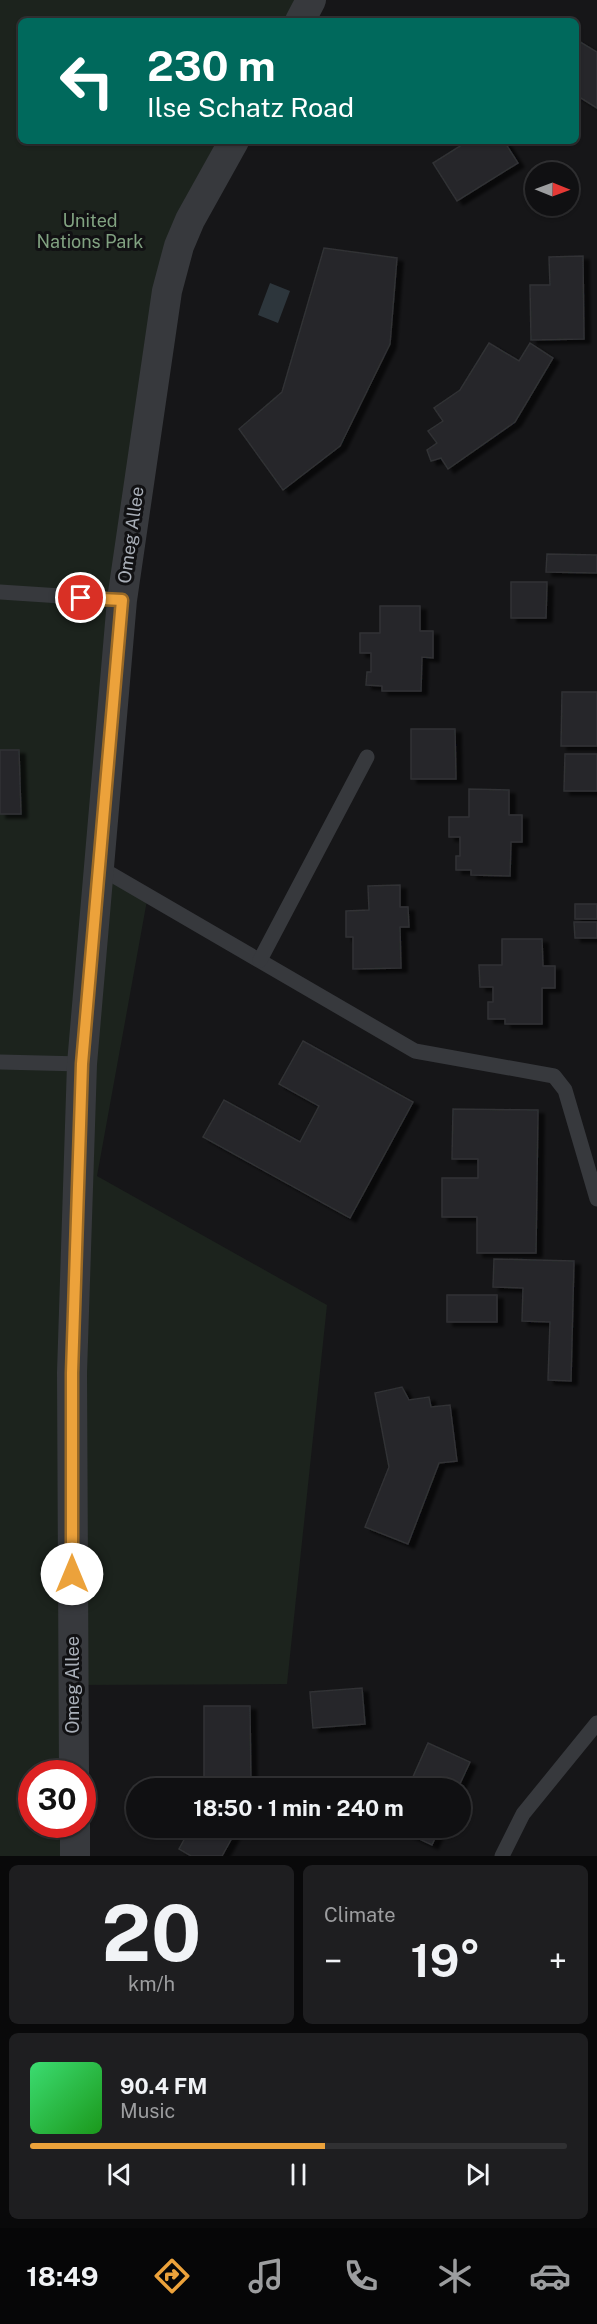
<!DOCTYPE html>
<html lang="en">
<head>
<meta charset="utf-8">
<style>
  :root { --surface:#101012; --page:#1e1e20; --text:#f1f3f6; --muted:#9c9d9f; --line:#303032; --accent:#eca23b }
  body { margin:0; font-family:"Public Sans",sans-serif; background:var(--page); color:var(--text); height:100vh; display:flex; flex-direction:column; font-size:22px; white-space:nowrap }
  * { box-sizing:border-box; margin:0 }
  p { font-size:20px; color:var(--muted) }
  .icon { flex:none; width:33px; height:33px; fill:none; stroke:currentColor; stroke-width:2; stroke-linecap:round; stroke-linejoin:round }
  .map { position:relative; height:1856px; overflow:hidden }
  .details { display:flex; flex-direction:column; gap:9px; padding:9px; background:#09090a; flex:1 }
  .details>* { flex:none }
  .top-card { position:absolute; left:18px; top:18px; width:561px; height:126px; border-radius:9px; box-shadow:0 2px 4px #0004,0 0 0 2px var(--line); background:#00695c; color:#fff; overflow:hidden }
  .needle { width:39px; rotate:91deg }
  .tools { position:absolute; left:525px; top:162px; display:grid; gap:12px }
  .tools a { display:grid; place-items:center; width:54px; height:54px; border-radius:50%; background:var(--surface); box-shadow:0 2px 4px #0004,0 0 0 2px var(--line); font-size:30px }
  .speed { position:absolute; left:18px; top:1760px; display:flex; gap:12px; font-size:30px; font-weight:700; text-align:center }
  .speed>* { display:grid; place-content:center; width:78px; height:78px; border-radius:50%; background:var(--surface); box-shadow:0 2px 4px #0004,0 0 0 2px var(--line); line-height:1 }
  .speed .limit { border:9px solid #d22; background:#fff; color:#111 }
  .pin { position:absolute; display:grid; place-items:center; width:51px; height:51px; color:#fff; margin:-26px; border:3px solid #fff; border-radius:50%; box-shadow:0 2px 6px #0007 }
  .me { position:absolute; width:66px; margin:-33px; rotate:0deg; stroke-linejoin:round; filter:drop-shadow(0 0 4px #0008) }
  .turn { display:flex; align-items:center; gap:21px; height:126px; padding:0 30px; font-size:27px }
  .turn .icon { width:78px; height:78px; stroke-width:2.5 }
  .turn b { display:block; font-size:42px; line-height:51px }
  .big { font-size:45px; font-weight:700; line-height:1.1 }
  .details .widget { flex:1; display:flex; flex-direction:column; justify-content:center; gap:9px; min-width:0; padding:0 21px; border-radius:9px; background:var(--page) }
  .details .dial { align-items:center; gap:0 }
  .dial b { font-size:78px; line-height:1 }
  .song { display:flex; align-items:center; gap:18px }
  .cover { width:72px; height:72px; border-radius:9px; background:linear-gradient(135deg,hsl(140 70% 55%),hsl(120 70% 35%)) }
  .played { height:6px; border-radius:3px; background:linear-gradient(90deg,var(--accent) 55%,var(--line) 55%) }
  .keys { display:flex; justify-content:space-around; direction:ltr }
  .heat { display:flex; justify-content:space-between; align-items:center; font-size:33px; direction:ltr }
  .details .tiles { flex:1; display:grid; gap:9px; grid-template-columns:1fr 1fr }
  .widget:last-child { grid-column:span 2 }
  .trip { position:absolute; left:126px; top:1778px; width:345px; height:60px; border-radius:30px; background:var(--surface); box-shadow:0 2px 4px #0004,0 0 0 2px var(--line); font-weight:700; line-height:60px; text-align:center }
  .tab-bar { display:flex; height:96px; justify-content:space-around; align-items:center; background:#060607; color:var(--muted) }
  .tab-bar .icon { width:42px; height:42px }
  .tab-bar .current { color:var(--accent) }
  .tab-bar b { font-size:27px; color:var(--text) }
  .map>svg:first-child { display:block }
  .green { fill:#1c231d }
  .water { fill:#2d363c }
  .building { fill:#262729; stroke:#303134; stroke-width:1.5; filter:url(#shadow) }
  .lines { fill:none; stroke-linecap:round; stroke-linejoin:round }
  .service { stroke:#37393d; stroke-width:15 }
  .minor { stroke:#37393d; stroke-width:30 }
  .route-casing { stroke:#996926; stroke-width:15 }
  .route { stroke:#eca23b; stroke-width:10 }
  .labels { text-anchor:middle; stroke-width:6; stroke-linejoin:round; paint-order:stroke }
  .park-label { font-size:18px; fill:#81a281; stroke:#111113 }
  .street-label { font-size:18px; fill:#a9afb8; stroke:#111113 }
</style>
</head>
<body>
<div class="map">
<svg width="597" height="1856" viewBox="0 0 597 1856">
  <defs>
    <filter id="shadow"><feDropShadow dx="6" dy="4" stdDeviation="1.5" flood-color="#0009"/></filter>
  </defs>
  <rect width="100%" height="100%" fill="#161618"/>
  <path class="green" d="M0,0H315L304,21H21V141H237L179,246L97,866L148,895L97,1176L327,1305L287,1684L73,1685L74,1773H32V1824H75V1856H0Z"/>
  <path class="water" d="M270,283L290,291L278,323L258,315Z"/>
  <g class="building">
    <path d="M577,40L597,52V108L576,95Z"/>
    <path d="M468,141H504L518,163L457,201L433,163Z"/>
    <path d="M324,248L397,258L390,344L340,446L283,490L239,429L282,392Z"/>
    <path d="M583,256L584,339L531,340L530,285H550L549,257Z"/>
    <path d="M489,343L519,361L530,343L553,358L515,422L448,469L441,458L431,461L427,450L437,443L428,431L443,421L434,408L460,390Z"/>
    <path d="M547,554L597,555V573L546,572Z"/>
    <path d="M511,582H547L546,618H511Z"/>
    <path d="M380,606H420V631H433V658L422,657L421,691H382V686L366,685L367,672H371V653H360V633H380Z"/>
    <path d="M562,692H597V746H561Z"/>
    <path d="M411,729H455L456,779H411Z"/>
    <path d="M0,750H19L21,814H0Z"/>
    <path d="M565,754H597V791H564Z"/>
    <path d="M469,789L509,790V815H522V842H511L510,876L471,875V870H456V856H460V837H449V817H469Z"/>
    <path d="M400,885V907H408L409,927H400L401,968L353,969V937H346V911L369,910L368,886Z"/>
    <rect x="575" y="904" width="22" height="15"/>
    <path d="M574,922H597V938H575Z"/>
    <path d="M502,939H542L543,966H555V988H542V1024H505V1019H488V1002H493V987H480L479,965H502Z"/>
    <path d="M303,1041L413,1102L350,1218L203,1137L224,1100L300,1142L319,1106L279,1084Z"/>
    <path d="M453,1109L538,1110L536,1253H477V1217H442V1178H478V1159H452Z"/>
    <path d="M494,1259L574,1261L571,1381L548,1380L550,1322L522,1321L523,1288L493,1287Z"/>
    <rect x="447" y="1295" width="50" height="27"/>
    <path d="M402,1387L409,1400L429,1397L431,1407L450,1405L457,1461L439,1463L408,1544L365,1527L389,1467L375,1393Z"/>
    <path d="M362,1688L365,1724L313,1728L310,1692Z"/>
    <path d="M204,1706H250L251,1788H204Z"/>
    <path d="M428,1743L470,1762L458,1788H408Z"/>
    <path d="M191,1827H238L222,1856H191L179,1849Z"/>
    <path d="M394,1827H440L432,1845Z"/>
  </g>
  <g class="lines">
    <g class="service">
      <path d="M0,592L122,600"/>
      <path d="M97,866L415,1051L554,1076L565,1090L597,1199"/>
      <path d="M260,960L367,757"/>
      <path d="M0,1062L82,1064"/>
      <path d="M502,1856L523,1814L597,1723"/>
    </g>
    <g class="minor">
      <path d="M300,21L311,0"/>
      <path d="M74,1773L72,1373L82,1064L122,600L167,291L179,246L190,220L234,141"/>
      <path d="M75,1824V1856"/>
    </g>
  </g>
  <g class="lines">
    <defs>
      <path id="route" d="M72,1574V1373L82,1064L122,600L81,598"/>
    </defs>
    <use href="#route" class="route-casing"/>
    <use href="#route" class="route"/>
  </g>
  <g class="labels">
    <g class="park-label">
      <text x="90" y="227">United<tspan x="90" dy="21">Nations Park</tspan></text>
    </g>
    <g class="street-label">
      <text transform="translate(131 535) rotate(-82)" y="6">Omeg Allee</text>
      <text transform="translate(73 1685) rotate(-90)" y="6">Omeg Allee</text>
    </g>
  </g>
</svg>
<div class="tools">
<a><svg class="needle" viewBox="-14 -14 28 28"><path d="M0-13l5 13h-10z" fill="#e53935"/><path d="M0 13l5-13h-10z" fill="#9c9d9f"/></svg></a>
</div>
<div class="speed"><div class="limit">30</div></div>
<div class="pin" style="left:81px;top:598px;background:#d93025"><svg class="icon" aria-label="arrive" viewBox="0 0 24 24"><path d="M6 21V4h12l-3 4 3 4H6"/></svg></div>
<svg class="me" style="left:72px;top:1574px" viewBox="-20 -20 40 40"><circle r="19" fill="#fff"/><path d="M0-13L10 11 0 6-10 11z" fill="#eca23b"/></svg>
<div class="trip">18:50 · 1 min · 240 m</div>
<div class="top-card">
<div class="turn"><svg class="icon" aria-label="left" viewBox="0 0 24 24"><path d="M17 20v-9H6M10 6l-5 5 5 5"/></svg><div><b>230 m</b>Ilse Schatz Road</div></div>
</div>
</div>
<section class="details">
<div class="tiles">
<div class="widget dial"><b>20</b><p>km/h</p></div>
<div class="widget"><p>Climate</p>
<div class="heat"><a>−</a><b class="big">19°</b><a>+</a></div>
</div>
<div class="widget">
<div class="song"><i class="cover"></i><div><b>90.4 FM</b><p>Music</p></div></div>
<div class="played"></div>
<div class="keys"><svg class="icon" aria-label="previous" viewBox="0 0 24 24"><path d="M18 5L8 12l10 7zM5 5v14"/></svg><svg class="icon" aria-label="pause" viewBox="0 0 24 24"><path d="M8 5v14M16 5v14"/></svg><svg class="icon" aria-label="next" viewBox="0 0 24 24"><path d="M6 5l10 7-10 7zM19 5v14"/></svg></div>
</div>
</div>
</section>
<nav class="tab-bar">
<b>18:49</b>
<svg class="icon current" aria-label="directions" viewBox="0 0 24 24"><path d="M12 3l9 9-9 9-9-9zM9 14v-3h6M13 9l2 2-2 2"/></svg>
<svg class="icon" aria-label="music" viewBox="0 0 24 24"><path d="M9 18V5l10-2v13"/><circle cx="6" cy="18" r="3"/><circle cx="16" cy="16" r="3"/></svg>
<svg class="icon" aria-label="phone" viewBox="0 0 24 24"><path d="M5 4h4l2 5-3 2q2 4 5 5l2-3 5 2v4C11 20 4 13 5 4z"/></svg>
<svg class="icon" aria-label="climate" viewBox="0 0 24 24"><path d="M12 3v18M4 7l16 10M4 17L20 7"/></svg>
<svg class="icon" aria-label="car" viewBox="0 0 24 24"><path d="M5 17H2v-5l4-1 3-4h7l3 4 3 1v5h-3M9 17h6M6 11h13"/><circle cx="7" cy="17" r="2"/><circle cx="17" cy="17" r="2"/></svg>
</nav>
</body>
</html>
